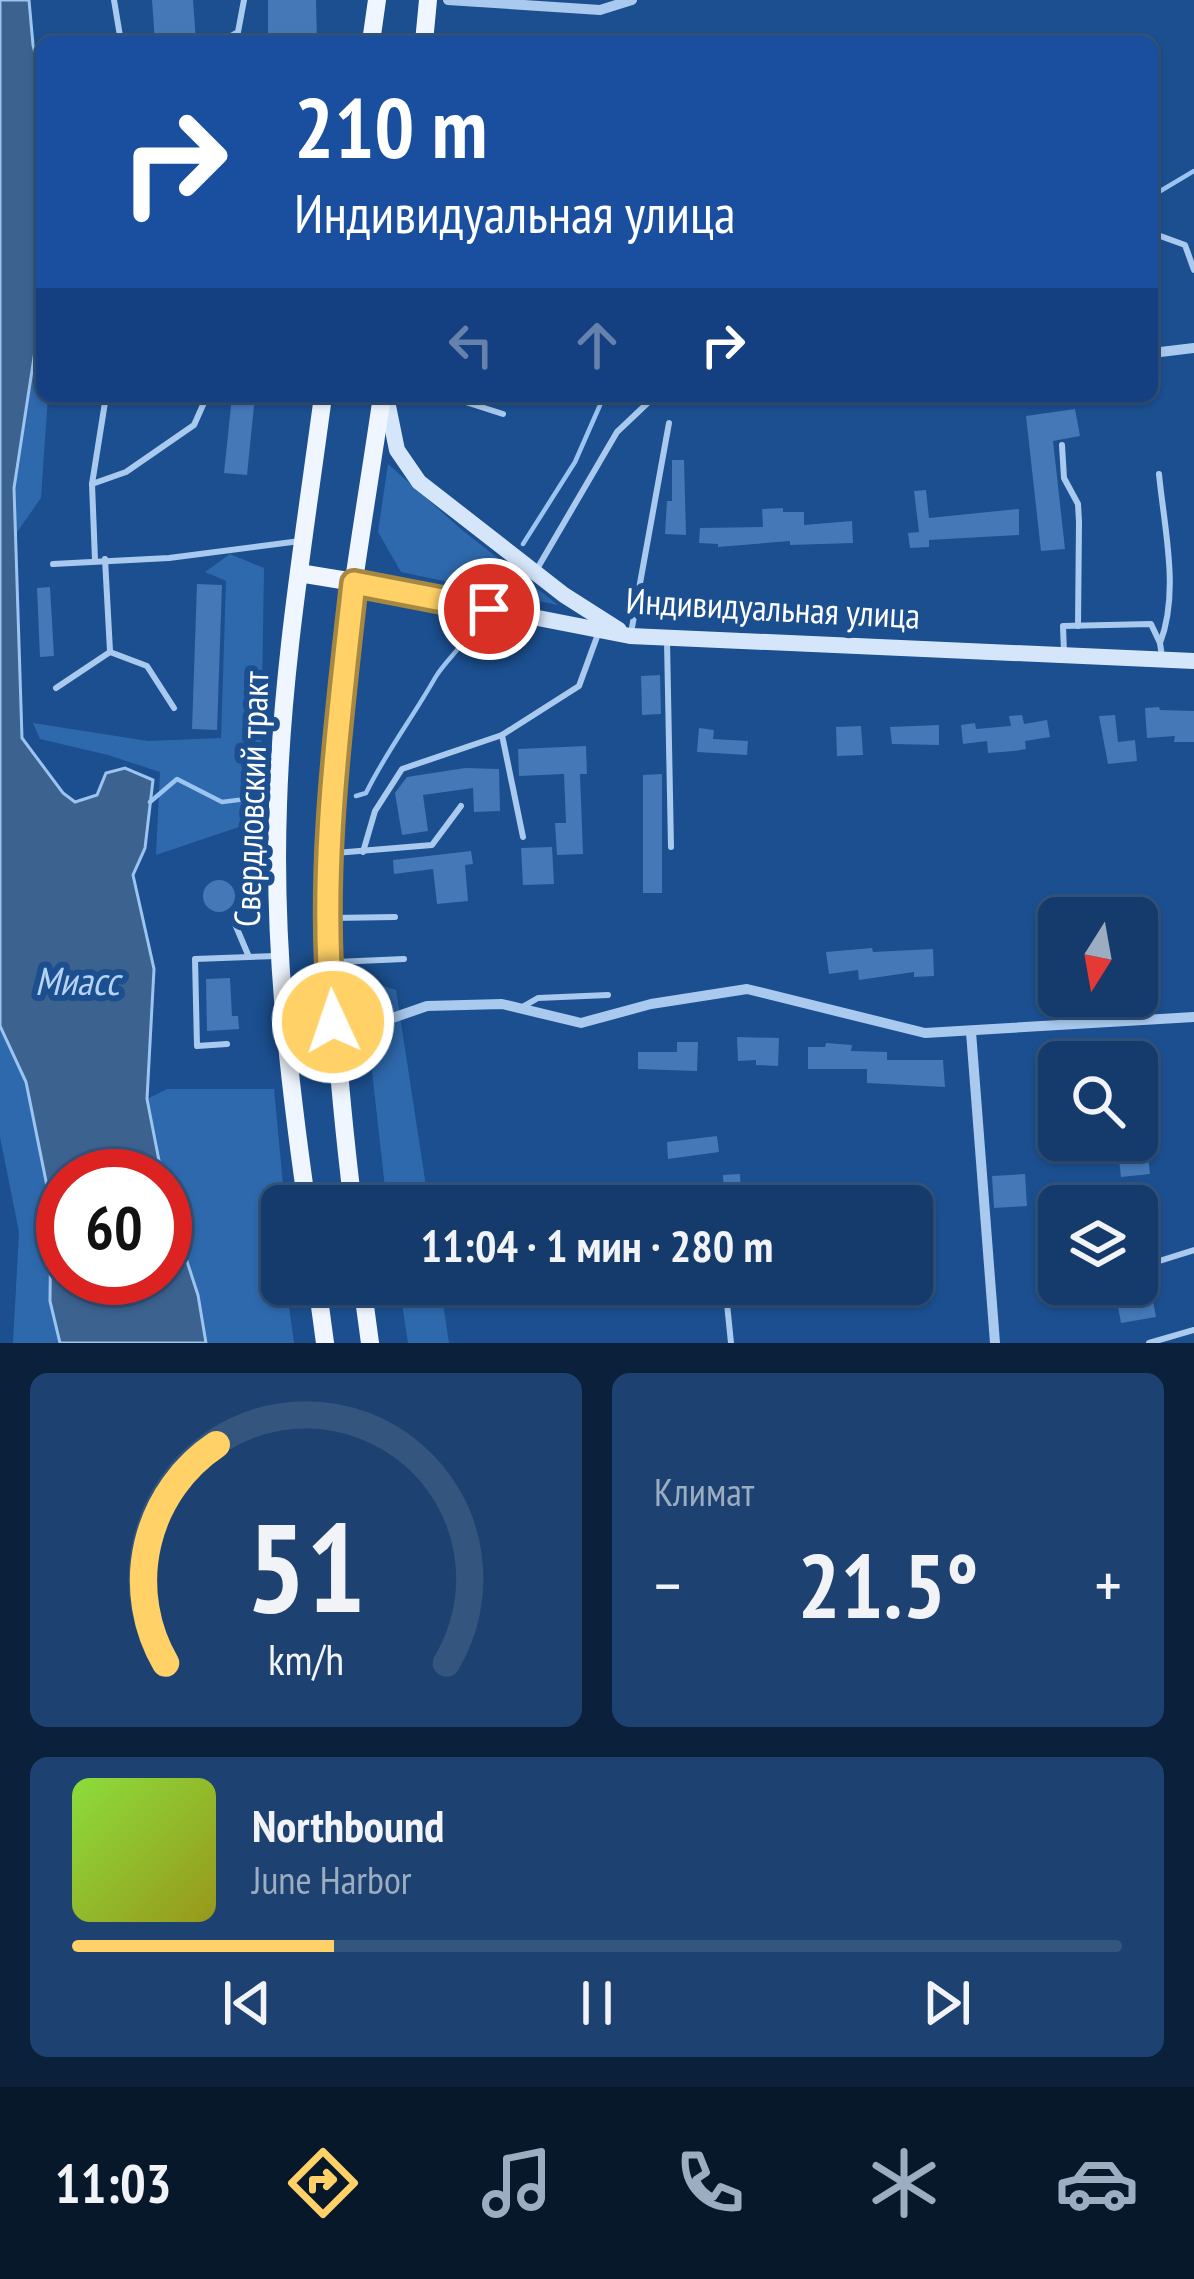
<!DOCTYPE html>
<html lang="ru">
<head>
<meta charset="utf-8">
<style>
  :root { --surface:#143b6b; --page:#1d4271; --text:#f1f3f6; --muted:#9dadc1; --line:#33557e; --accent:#ffd166 }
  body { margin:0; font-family:"PT Sans Narrow",sans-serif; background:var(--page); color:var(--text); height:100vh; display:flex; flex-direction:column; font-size:45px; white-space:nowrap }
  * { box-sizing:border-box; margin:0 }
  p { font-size:39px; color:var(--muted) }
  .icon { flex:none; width:66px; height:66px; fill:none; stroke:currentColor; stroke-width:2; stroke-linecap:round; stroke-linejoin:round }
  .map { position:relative; height:1343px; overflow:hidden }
  .sheet { display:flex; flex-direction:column; gap:30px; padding:30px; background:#0b203b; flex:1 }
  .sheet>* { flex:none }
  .hud { position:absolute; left:36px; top:36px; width:1122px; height:366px; border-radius:18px; box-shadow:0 3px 9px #0004,0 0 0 3px var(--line); background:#1a4fa0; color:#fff; overflow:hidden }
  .needle { width:78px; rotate:191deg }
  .tools { position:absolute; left:1038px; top:897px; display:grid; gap:24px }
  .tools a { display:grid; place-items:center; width:120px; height:120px; border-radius:18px; background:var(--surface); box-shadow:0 3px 9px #0004,0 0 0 3px var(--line); font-size:60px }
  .speed { position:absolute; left:36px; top:1149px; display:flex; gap:24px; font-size:60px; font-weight:700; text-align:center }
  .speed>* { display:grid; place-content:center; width:156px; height:156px; border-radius:50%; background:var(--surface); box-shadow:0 3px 9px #0004,0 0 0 3px var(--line); line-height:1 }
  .speed .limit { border:18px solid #d22; background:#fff; color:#111 }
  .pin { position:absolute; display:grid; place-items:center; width:102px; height:102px; color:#fff; margin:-51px; border:6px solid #fff; border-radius:50%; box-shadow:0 3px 12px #0007 }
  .me { position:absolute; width:132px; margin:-66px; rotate:357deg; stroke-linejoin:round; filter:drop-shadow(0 0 9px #0008) }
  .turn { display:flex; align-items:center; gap:42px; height:252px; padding:0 60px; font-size:54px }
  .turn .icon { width:156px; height:156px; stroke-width:2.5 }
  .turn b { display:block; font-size:84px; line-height:102px }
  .lanes { display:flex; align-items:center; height:114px; padding:0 60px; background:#0003; justify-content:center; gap:60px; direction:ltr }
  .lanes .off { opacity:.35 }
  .big { font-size:90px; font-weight:800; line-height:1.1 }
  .sheet .tile { flex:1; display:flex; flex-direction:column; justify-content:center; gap:18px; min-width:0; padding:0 42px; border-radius:18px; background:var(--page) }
  .sheet .dial { align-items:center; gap:0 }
  .dial svg { height:312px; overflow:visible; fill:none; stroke:var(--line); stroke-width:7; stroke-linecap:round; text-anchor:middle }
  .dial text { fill:var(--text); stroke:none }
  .song { display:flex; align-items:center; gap:36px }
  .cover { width:144px; height:144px; border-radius:18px; background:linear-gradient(135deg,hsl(90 70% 55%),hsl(60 70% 35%)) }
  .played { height:12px; border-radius:6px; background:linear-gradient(90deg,var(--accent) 25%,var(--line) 25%) }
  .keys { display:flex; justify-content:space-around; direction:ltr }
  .heat { display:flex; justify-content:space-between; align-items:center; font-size:66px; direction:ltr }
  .sheet .tiles { flex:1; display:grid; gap:30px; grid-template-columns:1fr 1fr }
  .tile:last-child { grid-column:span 2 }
  .trip { position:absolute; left:261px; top:1185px; width:672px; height:120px; border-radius:18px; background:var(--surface); box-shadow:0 3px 9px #0004,0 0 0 3px var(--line); font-weight:800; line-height:120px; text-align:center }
  .tab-bar { display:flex; height:192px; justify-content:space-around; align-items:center; background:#08182b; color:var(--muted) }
  .tab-bar .icon { width:84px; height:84px }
  .tab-bar .active { color:var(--accent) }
  .tab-bar b { font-size:54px; color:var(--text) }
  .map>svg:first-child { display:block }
  .green { fill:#2e69ad }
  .water { fill:#3c6290; stroke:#9cc4f0; stroke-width:3 }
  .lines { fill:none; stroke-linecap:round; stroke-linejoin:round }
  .stream { stroke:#9cc4f0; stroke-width:4.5 }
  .building { fill:#4478b7 }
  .service { stroke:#a9c9ee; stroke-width:6 }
  .minor { stroke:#a9c9ee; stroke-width:10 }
  .secondary { stroke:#d6e6fa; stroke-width:16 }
  .primary { stroke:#f0f6ff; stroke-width:18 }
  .route-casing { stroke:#a68842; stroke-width:30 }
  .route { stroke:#ffd166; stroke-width:21 }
  .labels { text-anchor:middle; stroke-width:12; stroke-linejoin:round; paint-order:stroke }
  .street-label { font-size:36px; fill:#fff; stroke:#1b4f8f }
  .water-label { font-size:39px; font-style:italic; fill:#b5d3f5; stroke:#1b4f8f }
</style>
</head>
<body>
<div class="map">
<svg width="1194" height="1343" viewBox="0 0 1194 1343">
  <rect width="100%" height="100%" fill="#1b4f8f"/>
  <g class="green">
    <path d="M42,305V396H48L41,498L15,535L14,488Z"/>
    <path d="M388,464L462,530L558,605L401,572L378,532Z"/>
    <path d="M230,554L264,568L260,820L156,855L160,772L108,755L40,739L33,723L148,741L221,738L226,581L205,572Z"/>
    <path d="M370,982L396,990L429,1206H387L369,1044Z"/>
    <path d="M0,1026L26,1082L51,1206L50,1301L60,1343H13L19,1232L0,1137Z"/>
    <path d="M167,1089H274L285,1206H282V1284H286L294,1343H206L198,1295L167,1204L165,1176H162L147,1099Z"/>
    <path d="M399,1284H440L449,1343H408Z"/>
  </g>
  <path class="water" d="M0,0H29L33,45L42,82V305L14,488L22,738L63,793L75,802L97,795L106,773L125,768L153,780L145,848L133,875L154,969L147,1099L162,1176H63V1278H165V1194L198,1295L206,1343H60L50,1301L51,1206L26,1082L0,1026Z"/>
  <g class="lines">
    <g class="stream">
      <path d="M1152,196L1194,171"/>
      <path d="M523,544L575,462L604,396"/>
      <path d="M487,580L511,563"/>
      <path d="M356,796L366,793C386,752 413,717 435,678C445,661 460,650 470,632"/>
      <path d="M150,802L177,779L222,802L262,797"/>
    </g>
  </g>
  <g class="building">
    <path d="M152,0H193L196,42H155Z"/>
    <path d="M268,0H316L317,42H268Z"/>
    <path d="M232,396H255L247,475L224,473Z"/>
    <path d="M1075,409L1080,436L1053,441L1065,549L1041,551L1026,416Z"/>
    <path d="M672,460H684L686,535L665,534L667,501H672Z"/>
    <path d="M926,490L929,518L1019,509V535L929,540V547L910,548L908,533L919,532L914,491Z"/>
    <path d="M783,508V512H804V525L852,521L853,543L790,545V541L718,547V544L699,543L700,528L763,527L762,509Z"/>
    <path d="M197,584L222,585L217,730L192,729Z"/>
    <path d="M50,587L54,656L40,657L37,588Z"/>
    <path d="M660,675L661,714L642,715L641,676Z"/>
    <path d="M1159,707L1160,710L1194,711V742H1174L1175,736L1147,738L1145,708Z"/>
    <path d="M1022,715L1024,724L1047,720L1050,737L1025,741L1026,749L1014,751L988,753L987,741L963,744L961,725L975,723L976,729L1011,726L1009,716Z"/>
    <path d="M1115,715L1118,742L1135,740L1137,761L1108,764L1099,716Z"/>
    <path d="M939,725V745L892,744L890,727Z"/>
    <path d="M861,726L863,755L837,756L836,727Z"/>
    <path d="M699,728L714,730L713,739L748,741L747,755L697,752Z"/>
    <path d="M586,746L587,774H580L583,854L557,855L555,823H566L564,774L519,776L518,749Z"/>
    <path d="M465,768L499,769L500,811L474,812L473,788L423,795L428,831L402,835L395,793L407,777Z"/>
    <path d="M662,774V893H643V775Z"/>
    <path d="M552,847L554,884L523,885L521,848Z"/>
    <path d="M471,851L473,864L465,865L468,901L437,904L433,869L394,874L393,860Z"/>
    <circle cx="219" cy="896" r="16"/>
    <path d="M872,948L873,952L933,949L934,976L914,977V972L859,980L858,970L829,974L826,952Z"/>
    <path d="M230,978L232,1016H238L239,1029L207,1031L206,979Z"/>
    <path d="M737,1037L779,1038L778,1066L756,1065V1060L738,1061Z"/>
    <path d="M677,1042H698L697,1071L638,1069V1052H677Z"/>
    <path d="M826,1043L852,1045L851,1051L887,1052V1060H943L945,1087L867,1083V1069H808V1047H825Z"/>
    <path d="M717,1136L719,1152L668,1159L667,1142Z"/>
    <path d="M1147,1147L1150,1174L1121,1177L1118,1151Z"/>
    <path d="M740,1174L741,1189L780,1191L779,1200H774L773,1206H758V1200L724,1201L723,1175Z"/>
    <path d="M1025,1174L1027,1206L994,1208L992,1176Z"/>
    <path d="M1151,1290L1156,1317L1121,1323L1116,1295Z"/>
  </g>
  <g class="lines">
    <g class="service">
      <path d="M114,0L121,42"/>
      <path d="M220,42L238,32L244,0"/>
      <path d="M1152,233L1185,245L1194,270"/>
      <path d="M447,396L503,414"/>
      <path d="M1062,445L1064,478L1078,504L1079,522L1078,626"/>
      <path d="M1159,474C1164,527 1180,592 1160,643"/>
      <path d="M92,484L126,472L194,425L207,396"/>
      <path d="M105,559L110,651"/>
      <path d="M95,560L92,484L106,396"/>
      <path d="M53,564L169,558L300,541"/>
      <path d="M537,569L617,432L655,396"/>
      <path d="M631,633L669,423"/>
      <path d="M667,641L671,847"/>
      <path d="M1064,653L1063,626L1151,624L1160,643L1162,657"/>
      <path d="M56,688L110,652L147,666L174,708"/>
      <path d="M502,735L523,837"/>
      <path d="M363,852L375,811L402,769L502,735L579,686L598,634"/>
      <path d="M335,853L432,845L461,806"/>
      <path d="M242,900L235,924L249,957"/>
      <path d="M332,918L395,917"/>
      <path d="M336,962L404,959"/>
      <path d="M524,1006L538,998L608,995"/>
      <path d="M227,1044L197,1046L195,959L276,956"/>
      <path d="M1137,1268L1194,1250"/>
      <path d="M725,1284L731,1343"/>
      <path d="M1149,1343L1194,1330"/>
    </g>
    <g class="minor">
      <path d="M448,0L600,10L632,0"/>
      <path d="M1152,353L1194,348"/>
      <path d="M333,1022L378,1023L427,1006L502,1004L581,1023L651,1004L747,989L925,1033L1194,1017"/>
      <path d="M971,1032L995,1343"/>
    </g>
    <g class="secondary">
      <path d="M386,396L397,450L419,482L564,595L619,630"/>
      <path d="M354,582L630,636L1194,661"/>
    </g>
    <g class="primary">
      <path d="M371,42L377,0"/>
      <path d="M424,42L428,0"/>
      <path d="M299,573L354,582"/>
      <path d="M307,1206C288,1073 273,940 278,805C282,668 305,532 323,396"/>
      <path d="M353,1206C337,1073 327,948 331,814C335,674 362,534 382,396"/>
      <path d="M317,1284L325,1343"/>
      <path d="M362,1284L370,1343"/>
    </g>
  </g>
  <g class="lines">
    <defs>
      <path id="route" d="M333,1022C318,876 338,728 354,583L489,609"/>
    </defs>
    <use href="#route" class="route-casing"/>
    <use href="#route" class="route"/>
  </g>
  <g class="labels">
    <g class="street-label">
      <text transform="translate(773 608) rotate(3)" y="13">Индивидуальная улица</text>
      <text transform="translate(251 799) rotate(-88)" y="13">Свердловский тракт</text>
    </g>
    <g class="water-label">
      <text x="77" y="995">Миасс</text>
    </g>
  </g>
</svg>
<div class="tools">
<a><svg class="needle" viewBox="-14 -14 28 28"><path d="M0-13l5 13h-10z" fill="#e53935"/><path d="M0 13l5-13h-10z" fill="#9dadc1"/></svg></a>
<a><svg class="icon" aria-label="search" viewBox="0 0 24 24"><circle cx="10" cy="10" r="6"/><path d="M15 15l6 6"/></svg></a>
<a><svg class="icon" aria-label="layers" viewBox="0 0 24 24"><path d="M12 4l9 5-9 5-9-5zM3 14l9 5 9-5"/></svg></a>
</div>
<div class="speed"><div class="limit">60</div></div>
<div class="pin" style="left:489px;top:609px;background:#d93025"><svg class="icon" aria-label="arrive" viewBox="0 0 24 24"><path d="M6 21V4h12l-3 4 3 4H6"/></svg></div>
<svg class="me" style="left:333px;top:1022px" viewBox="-20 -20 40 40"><circle r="17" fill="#ffd166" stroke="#fff" stroke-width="3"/><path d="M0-11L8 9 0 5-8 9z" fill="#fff"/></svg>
<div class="trip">11:04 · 1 мин · 280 m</div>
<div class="hud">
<div class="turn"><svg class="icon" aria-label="right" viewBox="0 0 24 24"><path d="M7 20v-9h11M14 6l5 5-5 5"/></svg><div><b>210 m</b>Индивидуальная улица</div></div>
<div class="lanes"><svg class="icon off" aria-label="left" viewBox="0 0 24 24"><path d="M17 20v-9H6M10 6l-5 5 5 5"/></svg><svg class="icon off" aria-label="ahead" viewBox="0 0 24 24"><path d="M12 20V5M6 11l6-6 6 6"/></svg><svg class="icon" aria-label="right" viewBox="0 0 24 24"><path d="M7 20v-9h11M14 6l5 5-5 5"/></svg></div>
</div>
</div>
<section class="sheet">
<div class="tiles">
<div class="tile dial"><svg viewBox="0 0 100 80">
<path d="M14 69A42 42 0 1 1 86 69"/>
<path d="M14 69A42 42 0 0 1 27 13" stroke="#ffd166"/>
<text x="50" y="56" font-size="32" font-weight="700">51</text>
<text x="50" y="72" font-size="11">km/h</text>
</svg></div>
<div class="tile"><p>Климат</p>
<div class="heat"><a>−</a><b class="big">21.5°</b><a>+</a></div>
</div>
<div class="tile">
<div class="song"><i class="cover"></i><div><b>Northbound</b><p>June Harbor</p></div></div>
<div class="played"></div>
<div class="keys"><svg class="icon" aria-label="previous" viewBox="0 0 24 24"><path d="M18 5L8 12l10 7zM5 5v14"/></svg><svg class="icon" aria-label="pause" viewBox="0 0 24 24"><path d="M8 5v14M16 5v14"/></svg><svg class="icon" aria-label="next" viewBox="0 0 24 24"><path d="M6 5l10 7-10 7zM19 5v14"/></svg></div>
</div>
</div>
</section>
<nav class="tab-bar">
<b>11:03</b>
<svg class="icon active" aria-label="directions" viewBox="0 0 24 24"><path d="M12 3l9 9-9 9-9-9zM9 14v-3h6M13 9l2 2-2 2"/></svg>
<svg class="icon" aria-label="music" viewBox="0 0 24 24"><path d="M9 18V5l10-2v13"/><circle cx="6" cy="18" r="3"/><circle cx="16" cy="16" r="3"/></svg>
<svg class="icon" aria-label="phone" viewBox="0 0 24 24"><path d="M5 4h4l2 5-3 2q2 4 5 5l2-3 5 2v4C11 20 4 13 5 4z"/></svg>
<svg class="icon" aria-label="climate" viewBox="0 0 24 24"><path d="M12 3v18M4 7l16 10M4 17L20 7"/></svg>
<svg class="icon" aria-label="car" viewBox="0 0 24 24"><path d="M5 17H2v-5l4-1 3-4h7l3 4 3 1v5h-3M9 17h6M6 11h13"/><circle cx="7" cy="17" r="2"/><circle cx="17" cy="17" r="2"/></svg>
</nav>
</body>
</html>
